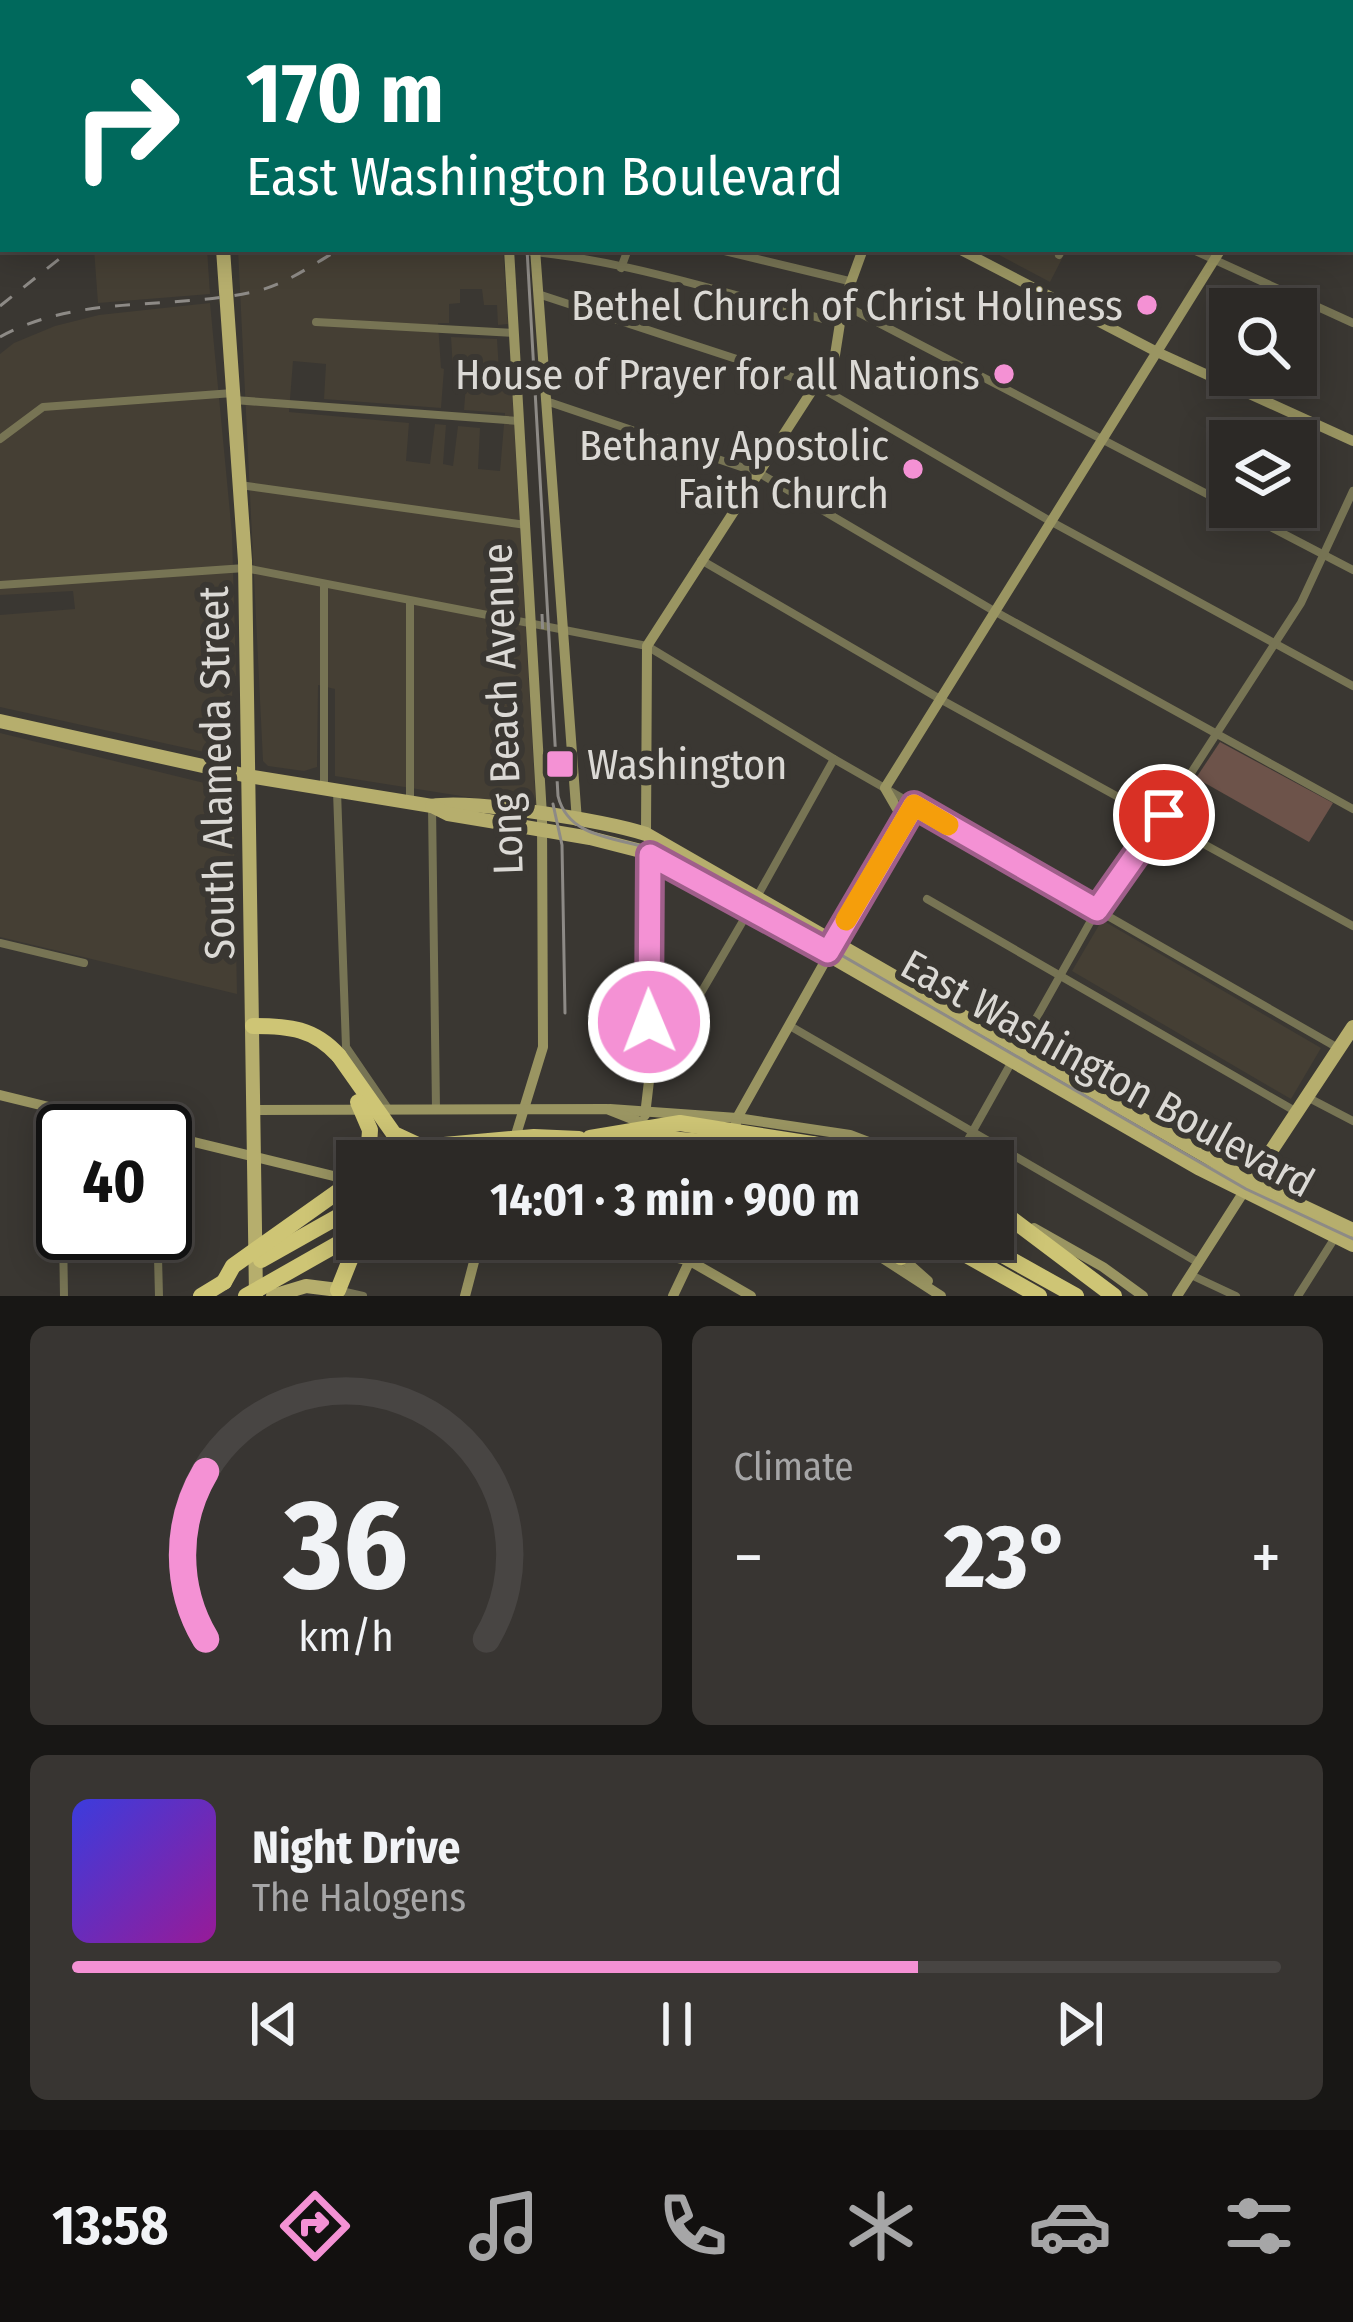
<!DOCTYPE html>
<html lang="en">
<head>
<meta charset="utf-8">
<style>
  :root { --surface:#2c2926; --page:#383532; --text:#f1f3f6; --muted:#a6a6a7; --line:#484543; --accent:#f491d4 }
  body { margin:0; font-family:"Fira Sans Condensed",sans-serif; background:var(--page); color:var(--text); height:100vh; display:flex; flex-direction:column; font-size:45px; white-space:nowrap }
  * { box-sizing:border-box; margin:0 }
  p { font-size:39px; color:var(--muted) }
  .icon { flex:none; width:66px; height:66px; fill:none; stroke:currentColor; stroke-width:2; stroke-linecap:round; stroke-linejoin:round }
  .map { position:relative; height:1296px; overflow:hidden }
  .sheet { display:flex; flex-direction:column; gap:30px; padding:30px; background:#181715; flex:1 }
  .sheet>* { flex:none }
  .banner { position:absolute; left:0px; top:0px; width:1353px; height:252px; box-shadow:0 6px 30px #0003,0 0 0 3px var(--line); background:#00695c; color:#fff; overflow:hidden }
  .controls { position:absolute; left:1209px; top:288px; display:grid; gap:24px }
  .controls a { display:grid; place-items:center; width:108px; height:108px; border-radius:0px; background:var(--surface); box-shadow:0 6px 30px #0003,0 0 0 3px var(--line); font-size:60px }
  .speed { position:absolute; left:36px; top:1104px; display:flex; gap:24px; font-size:60px; font-weight:700; text-align:center }
  .speed>* { display:grid; place-content:center; width:156px; height:156px; border-radius:50%; background:var(--surface); box-shadow:0 6px 30px #0003,0 0 0 3px var(--line); line-height:1 }
  .speed .limit { border:6px solid #111; border-radius:18px; background:#fff; color:#111 }
  .pin { position:absolute; display:grid; place-items:center; width:102px; height:102px; color:#fff; margin:-51px; border:6px solid #fff; border-radius:50%; box-shadow:0 3px 12px #0007 }
  .me { position:absolute; width:132px; margin:-66px; rotate:359deg; stroke-linejoin:round; filter:drop-shadow(0 0 9px #0008) }
  .turn { display:flex; align-items:center; gap:42px; height:252px; padding:0 48px; font-size:54px }
  .turn .icon { width:156px; height:156px; stroke-width:2.5 }
  .turn b { display:block; font-size:84px; line-height:102px }
  .big { font-size:90px; font-weight:700; line-height:1.1 }
  .sheet .widget { flex:1; display:flex; flex-direction:column; justify-content:center; gap:18px; min-width:0; padding:0 42px; border-radius:18px; background:var(--page) }
  .sheet .dial { align-items:center; gap:0 }
  .dial svg { height:312px; overflow:visible; fill:none; stroke:var(--line); stroke-width:7; stroke-linecap:round; text-anchor:middle }
  .dial text { fill:var(--text); stroke:none }
  .song { display:flex; align-items:center; gap:36px }
  .cover { width:144px; height:144px; border-radius:18px; background:linear-gradient(135deg,hsl(240 70% 55%),hsl(300 70% 35%)) }
  .played { height:12px; border-radius:6px; background:linear-gradient(90deg,var(--accent) 70%,var(--line) 70%) }
  .keys { display:flex; justify-content:space-around; direction:ltr }
  .heat { display:flex; justify-content:space-between; align-items:center; font-size:66px; direction:ltr }
  .sheet .tiles { flex:1; display:grid; gap:30px; grid-template-columns:1fr 1fr }
  .widget:last-child { grid-column:span 2 }
  .trip { position:absolute; left:336px; top:1140px; width:678px; height:120px; border-radius:0px; background:var(--surface); box-shadow:0 6px 30px #0003,0 0 0 3px var(--line); font-weight:700; line-height:120px; text-align:center }
  .tabs { display:flex; height:192px; justify-content:space-around; align-items:center; background:#12100f; color:var(--muted) }
  .tabs .icon { width:84px; height:84px }
  .tabs .on { color:var(--accent) }
  .tabs b { font-size:54px; color:var(--text) }
  .map>svg:first-child { display:block }
  .built { fill:#453f34 }
  .green { fill:#6d534a }
  .lines { fill:none; stroke-linecap:round; stroke-linejoin:round }
  .street { stroke:#777454; stroke-width:8 }
  .secondary { stroke:#9a9562; stroke-width:10 }
  .primary { stroke:#b6ae6d; stroke-width:14 }
  .highway { stroke:#cec575; stroke-width:16 }
  .tram { stroke:#8d8a86; stroke-width:3 }
  .rail { stroke:#8d8a86; stroke-width:3; stroke-dasharray:15 15; stroke-linecap:butt }
  .highway-bridge { stroke:#cec575; stroke-width:16 }
  .route-casing { stroke:#9f5e8a; stroke-width:30 }
  .route { stroke:#f491d4; stroke-width:21 }
  .slow { stroke:#f59e0b; stroke-width:21 }
  .poi-dot { fill:#f491d4; stroke:#3a3732; stroke-width:4.5 }
  .labels { text-anchor:middle; stroke-width:12; stroke-linejoin:round; paint-order:stroke }
  .poi-label { font-size:42px; fill:#dbd9d5; stroke:#3a3732; text-anchor:end }
  .street-label { font-size:42px; fill:#dbd9d5; stroke:#3a3732 }
</style>
</head>
<body>
<div class="map">
<svg width="1353" height="1296" viewBox="0 0 1353 1296">
  <rect width="100%" height="100%" fill="#3a3732"/>
  <g class="built">
    <path d="M0,0L187,3H3L0,231Z"/>
    <path d="M94,249H207L210,294L98,303Z"/>
    <path d="M238,249H503L508,324L498,325L497,305H484L482,289H460V303L449,304V323H438L441,368L444,369L441,408L324,399L326,364L293,361L289,412L409,423L406,461L430,464L435,424L446,425L443,464L453,466L458,426L480,428L478,469L500,471L505,413L464,410L467,371L453,369L451,337L497,339L499,371L511,372L536,808L335,776V689L318,685L317,767L304,771L268,766L263,761Z"/>
    <path d="M988,249H1067L1050,282Z"/>
    <path d="M210,303L232,534L236,676L232,677L233,754L227,757L0,707V615L75,609L73,591L0,595V354L14,343L55,326L99,315Z"/>
    <path d="M0,733L233,790L237,994L0,937Z"/>
    <path d="M1102,920L1321,1048L1291,1099L1072,971Z"/>
    <path d="M379,1132L401,1151L497,1147L494,1161H371Z"/>
  </g>
  <path class="green" d="M1220,742L1333,803L1309,842L1196,778Z"/>
  <g class="lines">
    <g class="street">
      <path d="M709,3L710,0"/>
      <path d="M1350,32H1353"/>
      <path d="M0,46L3,47"/>
      <path d="M1350,208L1353,209"/>
      <path d="M499,249C614,255 729,295 839,323"/>
      <path d="M716,249L849,281"/>
      <path d="M1191,249L1353,323"/>
      <path d="M1059,255L1062,249"/>
      <path d="M621,268L628,249"/>
      <path d="M538,294L816,385L1050,521L1353,686"/>
      <path d="M844,305L1353,570"/>
      <path d="M316,322L513,333"/>
      <path d="M234,400L519,421"/>
      <path d="M546,401L759,473L994,611L1353,809"/>
      <path d="M0,439L43,407L233,393"/>
      <path d="M240,485L526,525"/>
      <path d="M701,560L940,699L1353,926"/>
      <path d="M0,585L245,568L647,646L834,759L1338,1048"/>
      <path d="M324,787V586"/>
      <path d="M337,791L346,1047L389,1110"/>
      <path d="M410,801V602"/>
      <path d="M432,806L436,1109"/>
      <path d="M758,895L834,759"/>
      <path d="M927,899L1295,1111"/>
      <path d="M0,943L84,963"/>
      <path d="M790,1026L1199,1263"/>
      <path d="M650,1080L750,909"/>
      <path d="M1307,1097L1353,1121"/>
      <path d="M956,1161L1097,910L1160,821L1301,603L1353,491"/>
      <path d="M63,1231L64,1296"/>
      <path d="M158,1257L159,1296"/>
      <path d="M1191,1275L1236,1296"/>
      <path d="M341,1291L363,1296"/>
      <path d="M1298,1296L1336,1236"/>
    </g>
    <g class="secondary">
      <path d="M191,0V3"/>
      <path d="M496,0V3"/>
      <path d="M522,0V3"/>
      <path d="M1309,0V3"/>
      <path d="M965,3L966,0"/>
      <path d="M0,238H3"/>
      <path d="M509,249L542,816L543,1047L514,1141"/>
      <path d="M535,249L577,821"/>
      <path d="M959,249L1157,352L1353,441"/>
      <path d="M900,828V814L885,788L1221,249"/>
      <path d="M646,834L647,646L835,355L843,304L863,249"/>
      <path d="M0,1095L147,1131"/>
      <path d="M610,1109L737,1118L850,1135L918,1161"/>
      <path d="M255,1110L607,1109L650,1126"/>
      <path d="M645,1115L649,1081L647,899L650,855"/>
      <path d="M165,1135L354,1181"/>
      <path d="M729,1161L737,1118L913,805"/>
      <path d="M1034,1228L1103,1267L1143,1296"/>
      <path d="M597,1239L690,1261L751,1296"/>
      <path d="M853,1239L941,1296"/>
      <path d="M912,1239L901,1257L928,1281"/>
      <path d="M465,1296L480,1239"/>
      <path d="M673,1296L700,1239"/>
      <path d="M1177,1296L1243,1193"/>
    </g>
    <g class="primary">
      <path d="M209,0V3"/>
      <path d="M223,249L245,561L256,1296"/>
      <path d="M0,721L248,776L432,806C472,799 605,821 646,834L1251,1182L1353,1230"/>
      <path d="M432,806L448,814L590,838L641,851L669,863L1198,1168L1353,1245"/>
      <path d="M1246,1189L1353,1027"/>
      <path d="M273,1296L306,1286L338,1290"/>
    </g>
    <g class="highway">
      <path d="M253,1026C289,1026 314,1028 339,1056"/>
      <path d="M812,1144L908,1161"/>
      <path d="M558,1161L643,1157"/>
      <path d="M993,1205L1114,1296"/>
      <path d="M877,1239L901,1257"/>
      <path d="M938,1239L1039,1296"/>
      <path d="M974,1239L1076,1296"/>
      <path d="M338,1290L352,1255L371,1239"/>
      <path d="M201,1296L224,1282"/>
    </g>
    <g class="tram">
      <path d="M517,0V3"/>
      <path d="M527,249L558,796C570,845 632,836 670,856L1246,1189L1353,1239"/>
      <path d="M553,804L562,845L565,1013"/>
    </g>
    <g class="rail">
      <path d="M502,0V3"/>
      <path d="M192,3V0"/>
      <path d="M0,306L68,252"/>
      <path d="M0,337C80,293 171,311 257,291C287,284 313,264 340,249"/>
      <path d="M542,614L543,638"/>
    </g>
    <g class="highway-bridge">
      <path d="M339,1056L394,1134L422,1147L534,1137L579,1139"/>
      <path d="M358,1102L370,1130L368,1161"/>
      <path d="M632,1136L729,1144L803,1161"/>
      <path d="M590,1138L680,1123L812,1144"/>
      <path d="M633,1155L720,1161"/>
      <path d="M471,1161L536,1147"/>
      <path d="M261,1260L357,1206"/>
      <path d="M224,1282L233,1266L357,1178"/>
      <path d="M246,1296L357,1233"/>
    </g>
  </g>
  <g class="lines">
    <defs>
      <path id="route" d="M649,1022L650,855L828,952L914,805L1097,910L1164,815"/>
    </defs>
    <use href="#route" class="route-casing"/>
    <use href="#route" class="route"/>
    <path class="slow" d="M846,920L914,805L948,825"/>
  </g>
  <g class="poi-dot">
    <circle cx="1147" cy="305" r="12"/>
    <circle cx="1004" cy="374" r="12"/>
    <circle cx="913" cy="469" r="12"/>
    <rect x="545" y="749" width="30" height="30" rx="6"/>
  </g>
  <g class="labels">
    <g class="poi-label">
      <text x="1123" y="320">Bethel Church of Christ Holiness</text>
      <text x="980" y="389">House of Prayer for all Nations</text>
      <text x="889" y="460">Bethany Apostolic<tspan x="889" dy="48">Faith Church</tspan></text>
      <text x="587" y="779" text-anchor="start">Washington</text>
    </g>
    <g class="street-label">
      <text transform="translate(502 709) rotate(-92)" y="15">Long Beach Avenue</text>
      <text transform="translate(216 773) rotate(-91)" y="15">South Alameda Street</text>
      <text transform="translate(1108 1073) rotate(29)" y="15">East Washington Boulevard</text>
    </g>
  </g>
</svg>
<div class="controls">
<a><svg class="icon" aria-label="search" viewBox="0 0 24 24"><circle cx="10" cy="10" r="6"/><path d="M15 15l6 6"/></svg></a>
<a><svg class="icon" aria-label="layers" viewBox="0 0 24 24"><path d="M12 4l9 5-9 5-9-5zM3 14l9 5 9-5"/></svg></a>
</div>
<div class="speed"><div class="limit">40</div></div>
<div class="pin" style="left:1164px;top:815px;background:#d93025"><svg class="icon" aria-label="arrive" viewBox="0 0 24 24"><path d="M6 21V4h12l-3 4 3 4H6"/></svg></div>
<svg class="me" style="left:649px;top:1022px" viewBox="-20 -20 40 40"><circle r="17" fill="#f491d4" stroke="#fff" stroke-width="3"/><path d="M0-11L8 9 0 5-8 9z" fill="#fff"/></svg>
<div class="trip">14:01 · 3 min · 900 m</div>
<div class="banner">
<div class="turn"><svg class="icon" aria-label="right" viewBox="0 0 24 24"><path d="M7 20v-9h11M14 6l5 5-5 5"/></svg><div><b>170 m</b>East Washington Boulevard</div></div>
</div>
</div>
<section class="sheet">
<div class="tiles">
<div class="widget dial"><svg viewBox="0 0 100 80">
<path d="M14 69A42 42 0 1 1 86 69"/>
<path d="M14 69A42 42 0 0 1 14 26" stroke="#f491d4"/>
<text x="50" y="56" font-size="32" font-weight="700">36</text>
<text x="50" y="72" font-size="11">km/h</text>
</svg></div>
<div class="widget"><p>Climate</p>
<div class="heat"><a>−</a><b class="big">23°</b><a>+</a></div>
</div>
<div class="widget">
<div class="song"><i class="cover"></i><div><b>Night Drive</b><p>The Halogens</p></div></div>
<div class="played"></div>
<div class="keys"><svg class="icon" aria-label="previous" viewBox="0 0 24 24"><path d="M18 5L8 12l10 7zM5 5v14"/></svg><svg class="icon" aria-label="pause" viewBox="0 0 24 24"><path d="M8 5v14M16 5v14"/></svg><svg class="icon" aria-label="next" viewBox="0 0 24 24"><path d="M6 5l10 7-10 7zM19 5v14"/></svg></div>
</div>
</div>
</section>
<nav class="tabs">
<b>13:58</b>
<svg class="icon on" aria-label="directions" viewBox="0 0 24 24"><path d="M12 3l9 9-9 9-9-9zM9 14v-3h6M13 9l2 2-2 2"/></svg>
<svg class="icon" aria-label="music" viewBox="0 0 24 24"><path d="M9 18V5l10-2v13"/><circle cx="6" cy="18" r="3"/><circle cx="16" cy="16" r="3"/></svg>
<svg class="icon" aria-label="phone" viewBox="0 0 24 24"><path d="M5 4h4l2 5-3 2q2 4 5 5l2-3 5 2v4C11 20 4 13 5 4z"/></svg>
<svg class="icon" aria-label="climate" viewBox="0 0 24 24"><path d="M12 3v18M4 7l16 10M4 17L20 7"/></svg>
<svg class="icon" aria-label="car" viewBox="0 0 24 24"><path d="M5 17H2v-5l4-1 3-4h7l3 4 3 1v5h-3M9 17h6M6 11h13"/><circle cx="7" cy="17" r="2"/><circle cx="17" cy="17" r="2"/></svg>
<svg class="icon" aria-label="filters" viewBox="0 0 24 24"><path d="M4 7h16M4 17h16"/><circle cx="9" cy="7" r="2"/><circle cx="15" cy="17" r="2"/></svg>
</nav>
</body>
</html>
